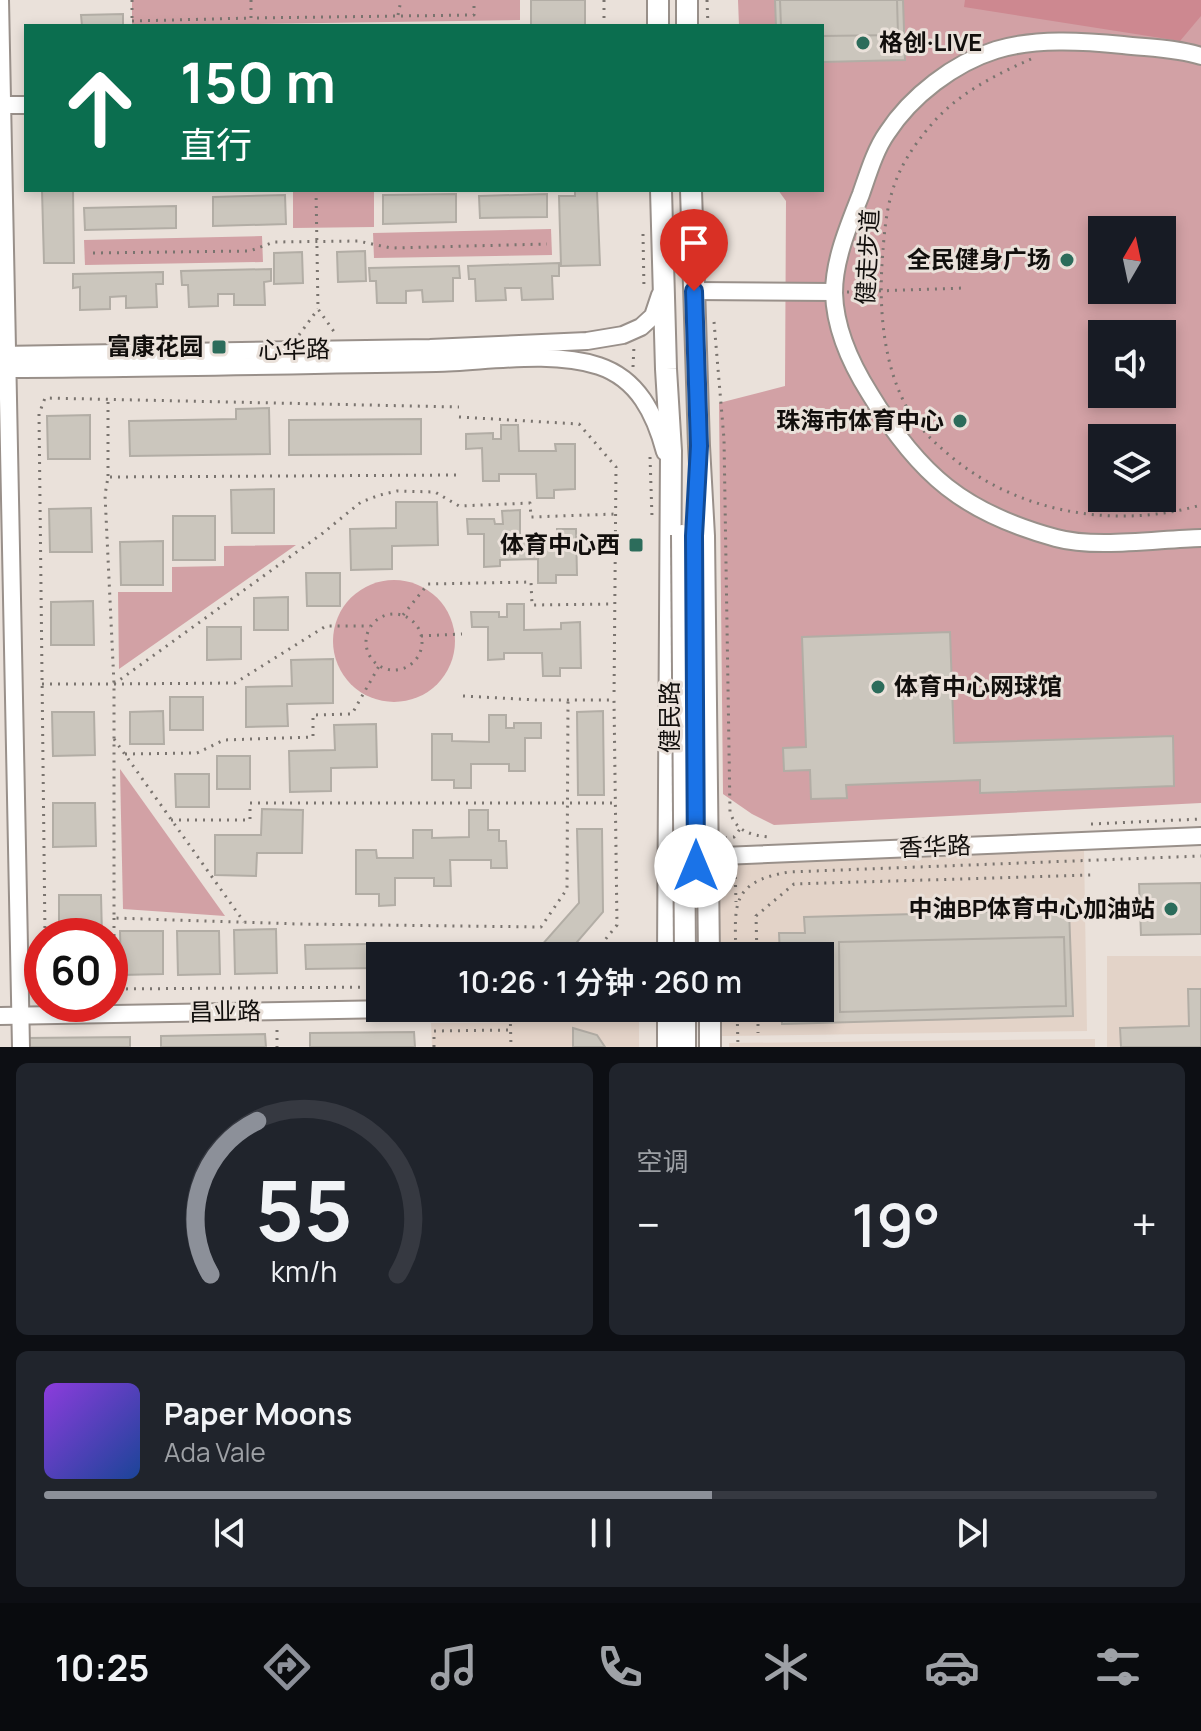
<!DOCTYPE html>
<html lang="zh">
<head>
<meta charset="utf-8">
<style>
  :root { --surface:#171b24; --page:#20242c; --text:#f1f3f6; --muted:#9ea1a6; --line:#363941; --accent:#8c9099 }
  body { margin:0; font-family:Manrope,"Noto Sans SC",sans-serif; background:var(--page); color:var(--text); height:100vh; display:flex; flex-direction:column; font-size:30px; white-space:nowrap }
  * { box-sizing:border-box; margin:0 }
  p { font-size:26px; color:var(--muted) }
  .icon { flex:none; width:44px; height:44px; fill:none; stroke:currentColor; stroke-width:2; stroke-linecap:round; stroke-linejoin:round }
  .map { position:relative; height:1047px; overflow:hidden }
  .panel { display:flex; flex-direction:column; gap:16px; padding:16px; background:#0d0f14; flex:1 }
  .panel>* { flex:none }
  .hud { position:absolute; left:24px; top:24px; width:800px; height:168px; border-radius:0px; box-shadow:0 4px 12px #0003; background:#0b6e4f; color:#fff; overflow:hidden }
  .needle { width:52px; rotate:9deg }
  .fabs { position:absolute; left:1088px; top:216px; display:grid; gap:16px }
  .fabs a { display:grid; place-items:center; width:88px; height:88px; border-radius:0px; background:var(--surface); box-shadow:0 4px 12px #0003; font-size:40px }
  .speed { position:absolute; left:24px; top:918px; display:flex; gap:16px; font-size:40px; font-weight:700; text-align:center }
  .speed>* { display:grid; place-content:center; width:104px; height:104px; border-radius:50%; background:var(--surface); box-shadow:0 4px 12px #0003; line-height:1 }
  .speed .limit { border:12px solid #d22; background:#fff; color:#111 }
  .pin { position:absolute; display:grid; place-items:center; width:68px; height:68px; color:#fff; margin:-82px -34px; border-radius:50% 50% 50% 0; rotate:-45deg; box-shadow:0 0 8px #0007 }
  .pin .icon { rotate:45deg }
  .me { position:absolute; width:88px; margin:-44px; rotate:0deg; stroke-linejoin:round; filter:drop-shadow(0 0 6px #0008) }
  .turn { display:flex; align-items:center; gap:28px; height:168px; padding:0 24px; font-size:36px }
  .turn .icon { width:104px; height:104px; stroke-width:2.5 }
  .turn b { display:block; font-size:56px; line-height:68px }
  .big { font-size:60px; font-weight:600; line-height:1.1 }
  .panel .tile { flex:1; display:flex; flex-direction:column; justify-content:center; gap:12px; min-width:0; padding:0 28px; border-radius:12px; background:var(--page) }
  .panel .dial { align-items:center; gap:0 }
  .dial svg { height:208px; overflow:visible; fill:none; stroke:var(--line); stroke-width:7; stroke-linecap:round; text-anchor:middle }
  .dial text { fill:var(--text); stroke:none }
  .song { display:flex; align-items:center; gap:24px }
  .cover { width:96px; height:96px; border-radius:12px; background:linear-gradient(135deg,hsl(270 70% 55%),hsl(220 70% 35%)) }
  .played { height:8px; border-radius:4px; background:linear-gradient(90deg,var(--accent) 60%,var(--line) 60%) }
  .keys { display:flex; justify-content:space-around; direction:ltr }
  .heat { display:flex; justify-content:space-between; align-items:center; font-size:44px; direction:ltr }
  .panel .tiles { flex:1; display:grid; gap:16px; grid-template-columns:1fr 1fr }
  .tile:last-child { grid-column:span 2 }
  .trip { position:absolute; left:366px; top:942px; width:468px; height:80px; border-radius:0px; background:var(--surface); box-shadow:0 4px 12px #0003; font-weight:600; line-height:80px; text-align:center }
  .menu { display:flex; height:128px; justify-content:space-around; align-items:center; background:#090b0e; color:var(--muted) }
  .menu .icon { width:56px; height:56px }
  .menu .active { color:var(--accent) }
  .menu b { font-size:36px; color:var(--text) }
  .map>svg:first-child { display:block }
  .built { fill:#e3d3c8 }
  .green { fill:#d2a1a5; fill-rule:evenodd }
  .forest { fill:#cd8890 }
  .building { fill:#cbc6bd; stroke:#b2ada5; stroke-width:2 }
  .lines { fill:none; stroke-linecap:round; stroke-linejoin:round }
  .minor-casing { stroke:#99908a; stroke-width:20 }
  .major-casing { stroke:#99908a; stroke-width:24 }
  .path { stroke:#7a746f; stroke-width:3; stroke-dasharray:2 6; stroke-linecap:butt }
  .minor { stroke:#fff; stroke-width:16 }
  .major { stroke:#fff; stroke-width:20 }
  .major-bridge-casing { stroke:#99908a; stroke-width:24; stroke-linecap:butt }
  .major-bridge { stroke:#fff; stroke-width:20 }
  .route-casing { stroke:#114b97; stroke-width:20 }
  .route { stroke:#1a73e8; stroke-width:14 }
  .poi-dot { fill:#2c6c5b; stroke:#eae1da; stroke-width:3 }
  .labels { text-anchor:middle; stroke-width:6; stroke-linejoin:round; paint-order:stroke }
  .poi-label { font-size:24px; font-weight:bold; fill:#120f0d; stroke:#eae1da; text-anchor:end }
  .street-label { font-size:24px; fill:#120f0d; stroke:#eae1da }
</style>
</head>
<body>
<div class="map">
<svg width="1201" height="1047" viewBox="0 0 1201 1047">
  <rect width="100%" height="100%" fill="#eae1da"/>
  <g class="built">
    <path d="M1084,850L1087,1031L722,1036L721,1008H820V956H720L719,865Z"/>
    <rect x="1107" y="956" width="94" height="91"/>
    <path d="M639,1021V1047H432L431,1023Z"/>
    <path d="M1095,1039V1047H729V1043Z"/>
  </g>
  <g class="green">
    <path d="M132,0H520V20L132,26Z"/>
    <path d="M738,0H1201V803L774,825L752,814L723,794L719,403L785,386L786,201L778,190H822V26H739ZM1102,230H1162V290H1102ZM1102,334H1162V394H1102ZM1102,438H1162V498H1102Z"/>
    <path d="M293,190H374V227L293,228Z"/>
    <path d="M551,229L552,255L374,258L373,233Z"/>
    <path d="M262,236L263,262L85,265L84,240Z"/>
    <path d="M296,545L119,669L118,592H172V567L224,566V546Z"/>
    <circle cx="394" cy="641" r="61"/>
    <path d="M120,769L225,916L123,909Z"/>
  </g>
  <path class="forest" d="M965,0H1201V16L1180,41L964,7Z"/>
  <g class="building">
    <rect x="531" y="0" width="54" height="26"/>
    <path d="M775,0H903L905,60L822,62V26H776Z"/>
    <path d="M780,0H897L898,35L822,36V26H781Z"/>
    <path d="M123,14V26H82L81,15Z"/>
    <path d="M42,190H73L74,263H44Z"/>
    <path d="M575,190H608L597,191L600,265L561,266L559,196H575Z"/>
    <path d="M456,194V222L383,224V195Z"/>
    <path d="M547,194V217L480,218L479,196Z"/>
    <path d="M285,195L286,224L213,226V197Z"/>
    <path d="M176,206V228L85,230L84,208Z"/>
    <path d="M365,251L366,281L338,282L337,252Z"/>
    <path d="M302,252L303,283L274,284V253Z"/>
    <path d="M559,263V276H552L553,299L522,300L521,288H505L506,300L476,301L475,279H469L468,266Z"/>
    <path d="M459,266L460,278H453V301L423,302L422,290L406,291V303H377L376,281H370L369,268Z"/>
    <path d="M271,269V281L264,282L265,305H234V294H218V306L189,307L188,285H182L181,271Z"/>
    <path d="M163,272V284H156L157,307L126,308V296L110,297V309L80,310V287L73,288V274Z"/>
    <path d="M269,408L270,454L130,456L129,421L236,419V409Z"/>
    <path d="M90,415V459H48L47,416Z"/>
    <path d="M421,419V454L289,455V420Z"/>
    <path d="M501,425H518L519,451H556L555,444H575V489L554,490V498H537L536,474H499V481H483L482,448L466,449V434L493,433V439H501Z"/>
    <path d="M274,489V533H232L231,490Z"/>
    <path d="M396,502H437L438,545L392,546V569L351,570L350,529L396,528Z"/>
    <path d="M91,508L92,552H50L49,509Z"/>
    <path d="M520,510V537L557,536V529H576L577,575H556V583H538V559L500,560V566L484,567V534H468L467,519H494L495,524H503L502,511Z"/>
    <rect x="173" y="516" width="42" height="44"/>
    <path d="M163,541V585H121L120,542Z"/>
    <path d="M306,573H340V606H307Z"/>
    <path d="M288,597V630H254V598Z"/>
    <path d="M93,601L94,645H51V602Z"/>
    <path d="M507,604H524V630L561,629V623L580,622L581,668H560V676H543L542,653H504V659L488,660V627H472L471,612H499V617H507Z"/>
    <path d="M207,627H241V659L207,660Z"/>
    <path d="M950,632L954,743L1173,736L1174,786L980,793V780L846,785L847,798L811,799L810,770L784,771L783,748L806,747L802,637Z"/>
    <path d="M333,659V703L287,704L288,726L246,727V687L292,686L291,660Z"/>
    <rect x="170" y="697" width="33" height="33"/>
    <path d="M163,711L164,744H130V712Z"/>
    <path d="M603,711L604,795H578L577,712Z"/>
    <path d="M52,712H94L95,755L53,756Z"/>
    <path d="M489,715H506V728H514V723H541V738H525V771H509V764H471V788H454V780H432V734H452V741L489,742Z"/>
    <path d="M376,724L377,767L331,768V791L290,792L289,751L335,750L334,725Z"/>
    <rect x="217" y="756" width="33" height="33"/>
    <path d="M175,774H209V807H176Z"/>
    <path d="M53,803H95L96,846L53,847Z"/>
    <path d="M262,809L303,810L302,853H257L256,876L215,875V835H261Z"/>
    <path d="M469,810H488V830H499V841H506L507,868H491V860H450L451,886H434V878H395V905L379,906V894H356V850H376L377,858H413V830H432V838L469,837Z"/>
    <path d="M577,829H602L603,912L565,956H462V947L541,946L579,903Z"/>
    <path d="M1201,883V934L1141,935L1139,884Z"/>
    <path d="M59,895H101L102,936H59Z"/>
    <path d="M1069,910L1073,1016L782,1024L781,1008H820V956H780L779,933H805L804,917Z"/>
    <path d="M276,929L277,973L235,974L234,930Z"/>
    <path d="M120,931H163V974L121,975Z"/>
    <path d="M177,931H219L220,974L178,975Z"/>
    <path d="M1064,937L1066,1006L840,1012L839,942Z"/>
    <path d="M432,943V956H380V968L306,969L305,945Z"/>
    <path d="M1188,989H1201V1047H1121L1120,1028L1189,1026Z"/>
    <path d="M573,1028L597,1035L605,1047H573Z"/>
    <path d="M414,1032L415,1047H310V1033Z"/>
    <path d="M265,1034L266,1047H161V1036Z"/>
    <path d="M130,1037V1047H26V1038Z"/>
  </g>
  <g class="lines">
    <defs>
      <g id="minor">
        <path d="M0,0L21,1047"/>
        <path d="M1201,56C1176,48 1148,48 1123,45C1083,41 1035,38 996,50C954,63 911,96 887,133C875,150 868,174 861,194C849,225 834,259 834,293C835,329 851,364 870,394C919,475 964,513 1056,538C1096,549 1158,539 1201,538"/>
        <path d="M2,105H26"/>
        <path d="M694,291L834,292"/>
        <path d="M0,355L430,348L587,341L623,335L641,327L653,316L660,295"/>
        <path d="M0,369C145,369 291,365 436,363C486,362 551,350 599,366C638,379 655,414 665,452"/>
        <path d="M675,858L1201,836"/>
        <path d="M0,1016L449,1008"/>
      </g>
      <g id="major">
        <path d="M658,0V26"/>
        <path d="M687,0V26"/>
        <path d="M661,190L666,369L671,451L668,956"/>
        <path d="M691,190L699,446L704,536L709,956"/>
        <path d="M668,1008V1047"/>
        <path d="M685,1008V1047"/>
        <path d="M710,1008V1047"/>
      </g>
    </defs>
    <use href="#minor" class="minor-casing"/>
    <use href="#major" class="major-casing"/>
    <g class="path">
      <path d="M132,0V26"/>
      <path d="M251,0V18L474,15V0"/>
      <path d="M604,0V26"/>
      <path d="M707,0L708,26"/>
      <path d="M398,15L401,0"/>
      <path d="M132,21L251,18"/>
      <path d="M1031,59C995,75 957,94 931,125C890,173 886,204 882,264C879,312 884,369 909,411C921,431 937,445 954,459C1022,514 1118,529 1201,505"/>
      <path d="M316,190L318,309L335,333"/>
      <path d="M643,234L644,290"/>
      <path d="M93,253L250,251L274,242L358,241L391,248L547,244"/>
      <path d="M847,292L964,288"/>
      <path d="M714,322L724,439L730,812C736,831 750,835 768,837"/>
      <path d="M299,335L318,309"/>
      <path d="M633,367L634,346"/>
      <path d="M459,417L579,424L616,467L614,698"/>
      <path d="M650,457L652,517"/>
      <path d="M456,475L108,477L105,495L114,684V918L298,924L541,927L567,889L568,700"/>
      <path d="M108,476V400"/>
      <circle cx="394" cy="642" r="28"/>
      <path d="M403,615L428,584L531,582L532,605L614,604"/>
      <path d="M421,636L462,634"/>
      <path d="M42,684H114L323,533L361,502L380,495L397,491L435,492L459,506L530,503L531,517L616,514"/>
      <path d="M114,684L235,683L326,626H370"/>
      <path d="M463,696L537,700H614L617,925L592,956"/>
      <path d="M114,739L244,922"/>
      <path d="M125,754L197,753L224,740L313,737V715L352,714L379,666"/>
      <path d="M171,820H250V803H615"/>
      <path d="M1091,824L1201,819"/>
      <path d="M725,838L734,837L740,829"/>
      <path d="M735,869L736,902"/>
      <path d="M114,918V989"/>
      <path d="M45,936L39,414L45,398L459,407"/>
      <path d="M736,956C735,906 729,882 789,872L1201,856"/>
      <path d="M757,956L756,916L794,884L1091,875"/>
      <path d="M110,989L380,987"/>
      <path d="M510,1008L511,1047"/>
      <path d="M737,1008L738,1047"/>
      <path d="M758,1008V1033"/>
      <path d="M277,1030V1047"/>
      <path d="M434,1047V1031L510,1030"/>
    </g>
    <use href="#minor" class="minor"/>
    <use href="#major" class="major"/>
    <defs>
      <path id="major-bridge" d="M682,535L685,956"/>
    </defs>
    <use href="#major-bridge" class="major-bridge-casing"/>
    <use href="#major-bridge" class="major-bridge"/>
  </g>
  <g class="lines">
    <defs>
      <path id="route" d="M694,291L699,446L694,536L696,866"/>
    </defs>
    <use href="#route" class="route-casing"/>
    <use href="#route" class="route"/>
  </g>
  <g class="poi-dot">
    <circle cx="863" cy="43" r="8"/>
    <circle cx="1067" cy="260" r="8"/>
    <rect x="211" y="339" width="16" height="16" rx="4"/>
    <circle cx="960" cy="421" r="8"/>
    <rect x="628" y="537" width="16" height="16" rx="4"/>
    <circle cx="878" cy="687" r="8"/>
    <circle cx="1171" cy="909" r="8"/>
  </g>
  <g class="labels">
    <g class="poi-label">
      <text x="879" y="51" text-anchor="start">格创·LIVE</text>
      <text x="1051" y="268">全民健身广场</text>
      <text x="203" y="355">富康花园</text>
      <text x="944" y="429">珠海市体育中心</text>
      <text x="620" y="553">体育中心西</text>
      <text x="894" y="695" text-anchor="start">体育中心网球馆</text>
      <text x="1155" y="917">中油BP体育中心加油站</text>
    </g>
    <g class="street-label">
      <text transform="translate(868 257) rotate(-87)" y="8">健走步道</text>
      <text transform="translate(294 350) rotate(-1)" y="8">心华路</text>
      <text transform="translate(670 717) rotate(-90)" y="8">健民路</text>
      <text transform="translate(935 847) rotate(-2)" y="8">香华路</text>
      <text transform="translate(225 1012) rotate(-1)" y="8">昌业路</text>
    </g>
  </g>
</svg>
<div class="fabs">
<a><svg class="needle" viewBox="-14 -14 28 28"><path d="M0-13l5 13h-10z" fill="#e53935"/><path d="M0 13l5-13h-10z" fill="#9ea1a6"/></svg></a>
<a><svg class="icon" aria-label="sound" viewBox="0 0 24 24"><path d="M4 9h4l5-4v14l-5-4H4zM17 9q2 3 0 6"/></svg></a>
<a><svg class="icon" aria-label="layers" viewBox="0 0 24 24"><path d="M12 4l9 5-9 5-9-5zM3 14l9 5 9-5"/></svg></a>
</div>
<div class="speed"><div class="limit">60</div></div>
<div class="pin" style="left:694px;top:291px;background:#d93025"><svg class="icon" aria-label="arrive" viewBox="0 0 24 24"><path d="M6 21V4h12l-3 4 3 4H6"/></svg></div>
<svg class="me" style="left:696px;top:866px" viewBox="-20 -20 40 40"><circle r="19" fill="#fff"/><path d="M0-13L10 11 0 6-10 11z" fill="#1a73e8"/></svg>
<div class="trip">10:26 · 1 分钟 · 260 m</div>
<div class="hud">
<div class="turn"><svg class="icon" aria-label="ahead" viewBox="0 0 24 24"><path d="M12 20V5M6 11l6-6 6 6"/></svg><div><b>150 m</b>直行</div></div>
</div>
</div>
<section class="panel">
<div class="tiles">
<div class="tile dial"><svg viewBox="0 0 100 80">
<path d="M14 69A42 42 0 1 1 86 69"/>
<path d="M14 69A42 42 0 0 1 32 10" stroke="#8c9099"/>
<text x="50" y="56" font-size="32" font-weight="700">55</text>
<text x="50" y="72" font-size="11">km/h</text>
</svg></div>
<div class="tile"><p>空调</p>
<div class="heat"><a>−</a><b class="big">19°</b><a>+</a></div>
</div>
<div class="tile">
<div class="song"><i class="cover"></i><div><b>Paper Moons</b><p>Ada Vale</p></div></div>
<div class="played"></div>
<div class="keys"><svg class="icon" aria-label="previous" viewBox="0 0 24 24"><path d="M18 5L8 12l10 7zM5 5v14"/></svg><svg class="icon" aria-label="pause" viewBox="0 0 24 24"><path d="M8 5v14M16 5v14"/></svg><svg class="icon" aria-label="next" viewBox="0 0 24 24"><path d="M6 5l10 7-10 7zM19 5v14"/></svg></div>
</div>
</div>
</section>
<nav class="menu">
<b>10:25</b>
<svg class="icon active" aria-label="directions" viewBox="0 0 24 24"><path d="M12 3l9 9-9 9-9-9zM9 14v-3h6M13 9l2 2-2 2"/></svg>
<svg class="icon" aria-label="music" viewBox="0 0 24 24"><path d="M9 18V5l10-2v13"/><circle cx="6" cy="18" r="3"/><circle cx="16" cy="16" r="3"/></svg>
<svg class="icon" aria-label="phone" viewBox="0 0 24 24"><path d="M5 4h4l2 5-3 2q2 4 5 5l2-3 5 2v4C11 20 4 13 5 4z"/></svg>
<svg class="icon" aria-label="climate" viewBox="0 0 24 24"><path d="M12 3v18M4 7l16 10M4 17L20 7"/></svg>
<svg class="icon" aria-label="car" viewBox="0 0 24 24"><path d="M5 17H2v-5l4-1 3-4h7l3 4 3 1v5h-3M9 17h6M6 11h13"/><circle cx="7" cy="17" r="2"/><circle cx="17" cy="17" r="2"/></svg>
<svg class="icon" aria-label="filters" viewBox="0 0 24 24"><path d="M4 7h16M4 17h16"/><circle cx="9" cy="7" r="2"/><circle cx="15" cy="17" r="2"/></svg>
</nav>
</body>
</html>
